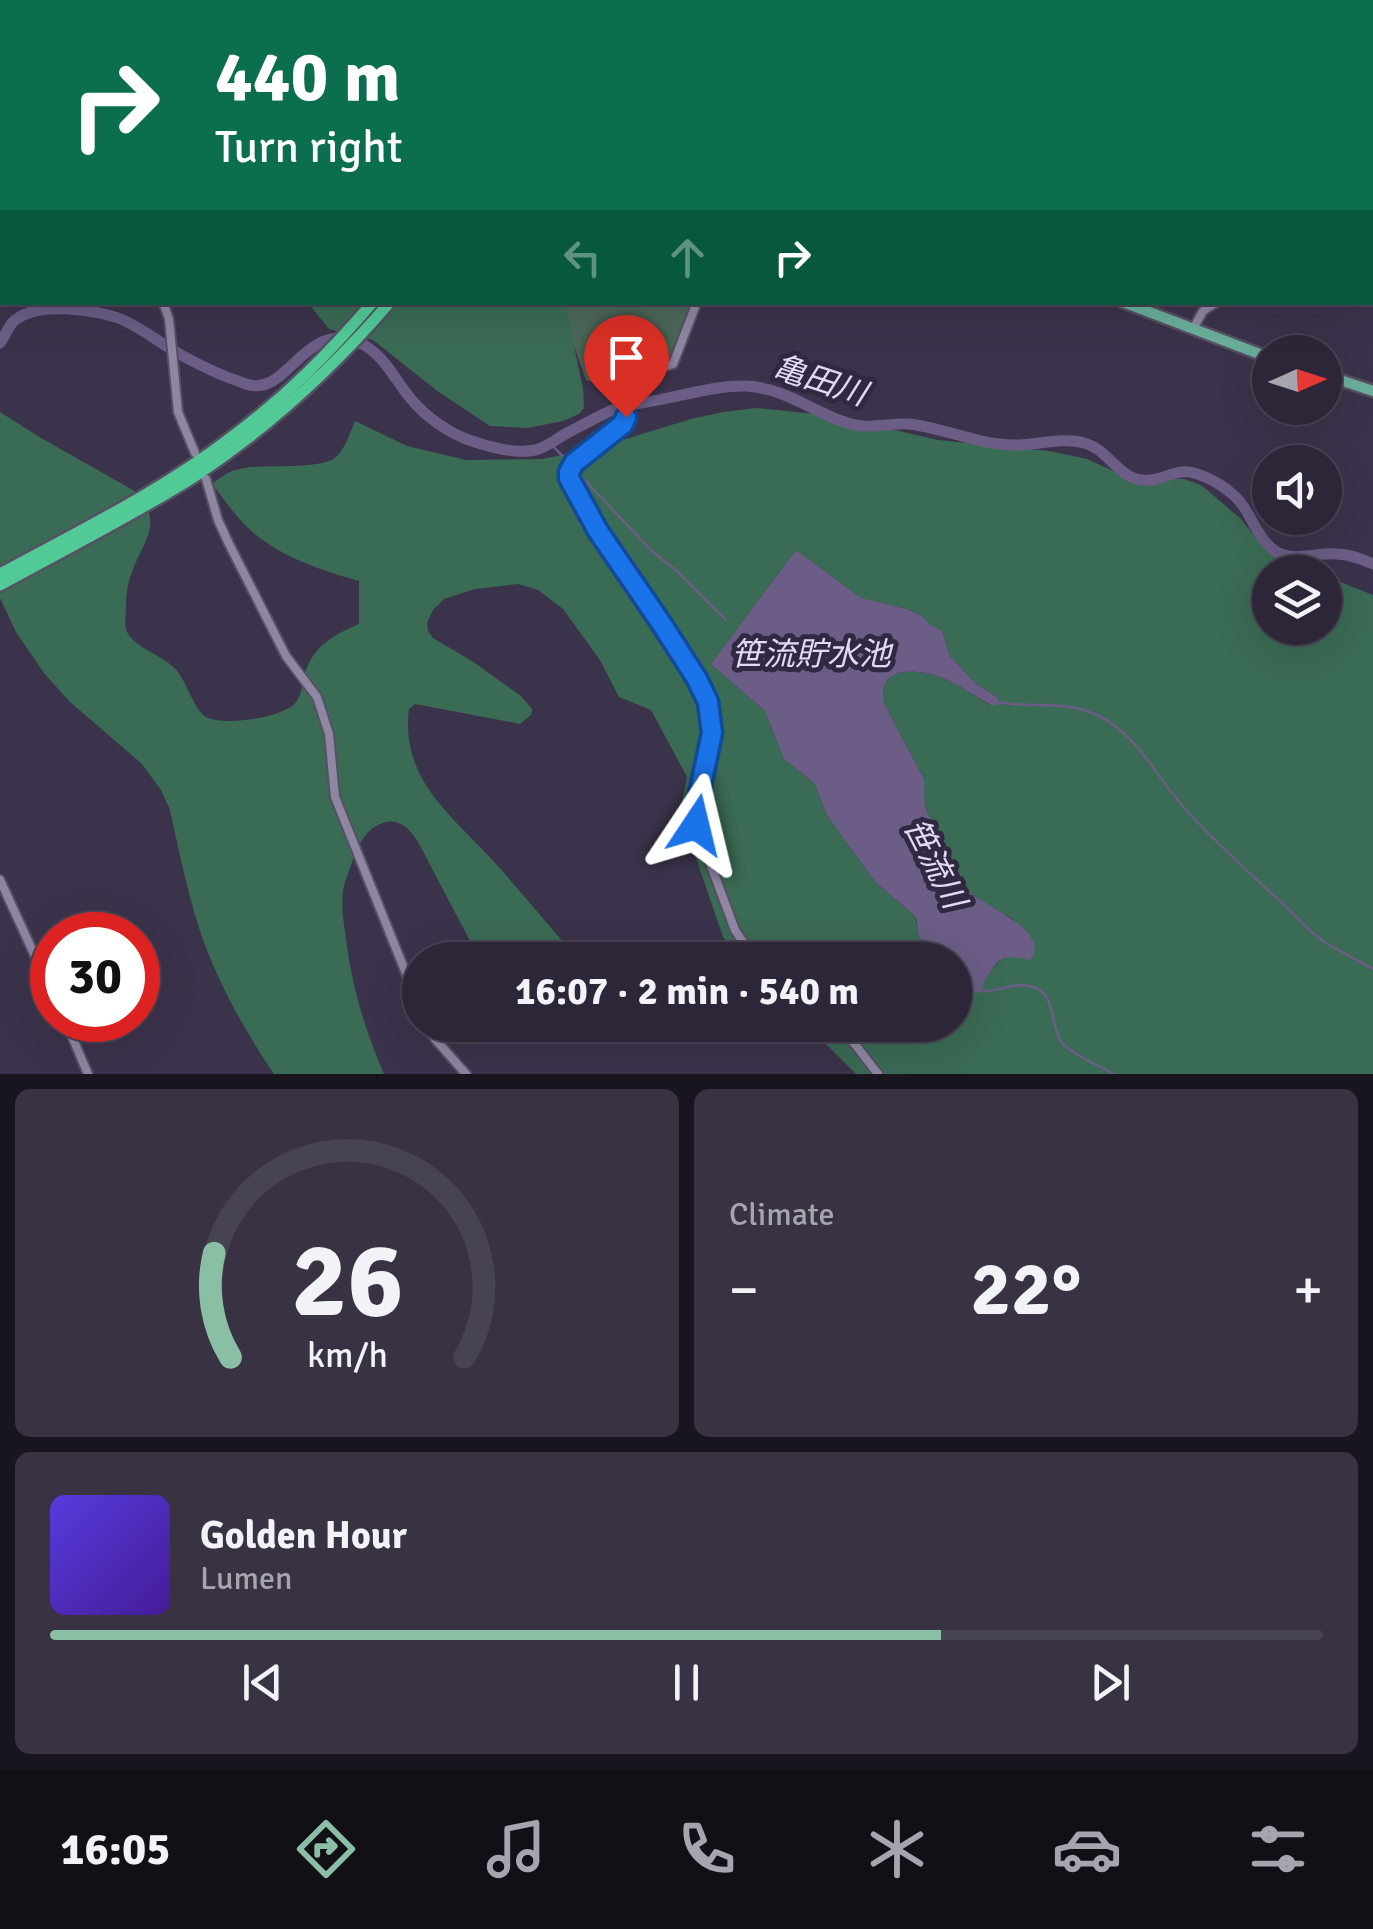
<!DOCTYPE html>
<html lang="en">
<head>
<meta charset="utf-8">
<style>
  :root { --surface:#2c2638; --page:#383243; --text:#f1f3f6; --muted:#a6a5ae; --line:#484353; --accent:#8abfa5 }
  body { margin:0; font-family:Signika,"Noto Sans JP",sans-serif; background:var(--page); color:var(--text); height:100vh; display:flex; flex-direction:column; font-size:38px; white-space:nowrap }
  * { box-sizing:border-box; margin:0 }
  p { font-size:32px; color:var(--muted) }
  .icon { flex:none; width:55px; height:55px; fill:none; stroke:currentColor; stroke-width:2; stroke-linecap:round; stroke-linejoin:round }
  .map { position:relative; height:1074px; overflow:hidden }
  .details { display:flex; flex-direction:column; gap:15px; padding:15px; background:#18151f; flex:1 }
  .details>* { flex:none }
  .banner { position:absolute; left:0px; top:0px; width:1375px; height:305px; box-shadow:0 10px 40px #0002,0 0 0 2px var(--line); background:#0b6e4f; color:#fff; overflow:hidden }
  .needle { width:65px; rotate:87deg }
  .buttons { position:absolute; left:1252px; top:335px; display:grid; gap:20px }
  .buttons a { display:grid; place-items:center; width:90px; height:90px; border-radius:50%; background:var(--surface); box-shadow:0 10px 40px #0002,0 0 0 2px var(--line); font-size:50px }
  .speed { position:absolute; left:30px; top:912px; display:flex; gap:20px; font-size:50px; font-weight:700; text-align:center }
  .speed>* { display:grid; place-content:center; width:130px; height:130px; border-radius:50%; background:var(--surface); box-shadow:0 10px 40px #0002,0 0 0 2px var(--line); line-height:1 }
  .speed .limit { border:15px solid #d22; background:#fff; color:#111 }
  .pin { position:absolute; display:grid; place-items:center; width:85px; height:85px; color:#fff; margin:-102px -42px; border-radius:50% 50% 50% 0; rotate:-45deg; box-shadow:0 0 10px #0007 }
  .pin .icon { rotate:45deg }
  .me { position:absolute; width:110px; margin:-55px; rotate:10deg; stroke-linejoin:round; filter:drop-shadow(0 0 8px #0008) }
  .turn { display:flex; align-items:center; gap:35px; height:210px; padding:0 50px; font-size:45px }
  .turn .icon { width:130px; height:130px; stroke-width:2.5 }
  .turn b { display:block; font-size:70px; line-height:85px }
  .lanes { display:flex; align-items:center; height:95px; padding:0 50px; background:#0003; justify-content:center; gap:50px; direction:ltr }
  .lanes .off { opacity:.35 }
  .big { font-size:75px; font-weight:700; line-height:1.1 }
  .details .card { flex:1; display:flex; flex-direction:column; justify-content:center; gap:15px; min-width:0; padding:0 35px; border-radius:15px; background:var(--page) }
  .details .dial { align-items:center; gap:0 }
  .dial svg { height:260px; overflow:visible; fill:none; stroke:var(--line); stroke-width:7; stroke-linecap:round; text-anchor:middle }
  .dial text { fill:var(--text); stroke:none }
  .song { display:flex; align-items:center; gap:30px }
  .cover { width:120px; height:120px; border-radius:15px; background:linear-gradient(135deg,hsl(250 70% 55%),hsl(260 70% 35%)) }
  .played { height:10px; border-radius:5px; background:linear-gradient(90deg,var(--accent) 70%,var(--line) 70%) }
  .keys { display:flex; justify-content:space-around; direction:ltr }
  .heat { display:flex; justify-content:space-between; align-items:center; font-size:55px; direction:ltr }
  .details .tiles { flex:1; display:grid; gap:15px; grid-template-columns:1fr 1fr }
  .card:last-child { grid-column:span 2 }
  .trip { position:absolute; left:402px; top:942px; width:570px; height:100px; border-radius:50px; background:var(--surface); box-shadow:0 10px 40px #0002,0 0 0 2px var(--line); font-weight:700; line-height:100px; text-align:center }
  .tabs { display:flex; height:160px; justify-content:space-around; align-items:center; background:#120f16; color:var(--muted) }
  .tabs .icon { width:70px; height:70px }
  .tabs .active { color:var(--accent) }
  .tabs b { font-size:45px; color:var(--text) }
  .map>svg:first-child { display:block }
  .green { fill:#4c685a }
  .forest { fill:#3a6b54 }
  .water { fill:#6b5d86 }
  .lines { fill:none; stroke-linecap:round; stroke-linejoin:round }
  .stream { stroke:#6b5d86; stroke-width:2.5 }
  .river { stroke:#6b5d86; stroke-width:11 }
  .minor-casing { stroke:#575065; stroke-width:12 }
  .major-casing { stroke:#575065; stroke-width:15 }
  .highway-casing { stroke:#575065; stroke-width:16 }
  .minor { stroke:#8f86a2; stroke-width:8 }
  .major { stroke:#6aaf9b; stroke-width:10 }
  .highway { stroke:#51ca97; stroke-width:11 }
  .route-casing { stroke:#114b97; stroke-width:25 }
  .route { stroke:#1a73e8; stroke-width:18 }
  .labels { text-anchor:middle; stroke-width:10; stroke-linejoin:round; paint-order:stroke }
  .water-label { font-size:32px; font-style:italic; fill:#e2daf5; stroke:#312941 }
</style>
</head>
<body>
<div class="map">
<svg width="1373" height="1074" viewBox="0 0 1373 1074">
  <rect width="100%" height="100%" fill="#3b334b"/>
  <path class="green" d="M555,303H693L671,362L597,383L586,380L563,315Z"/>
  <g class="forest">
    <path d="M308,303H565L583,388L584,408L579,414L563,421L528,428L490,426L436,390L373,340L329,329Z"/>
    <path d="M756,408L834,416L938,440L1049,451L1087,459L1122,475L1138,477L1184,479L1201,485L1220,501L1241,519L1260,543L1283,559L1317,572H1270V628H1325V576L1373,595V1074H856L807,1025H955V963L964,973L972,993C988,980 991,962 1010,956L1013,919L988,906L967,890L928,814L924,802V779L885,705C875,666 914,668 940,677C957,683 974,696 990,705L997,697L975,683L950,656L942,632L931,626L922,616L907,609L862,599L796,550L711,664L765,711L784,759L815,784L826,814L875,882L915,916L920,938L951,960H741L723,937L680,811L687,777L651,710L619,697L600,660L563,609L538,590L518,584L475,589L444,599L433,610L427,623L428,631L433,638L472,661L521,696L532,709L531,715L520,724L415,704L409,709C400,781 454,817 497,865C523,894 547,924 573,953L577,960H480L417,840C407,826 396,816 378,825C365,831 356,849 352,862C349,872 344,882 343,892C341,907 344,924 346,939C352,987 365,1030 384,1074H274C248,1036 221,988 205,945C189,902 180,855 170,810L161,790L142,764L69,701L44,673L16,632L0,598V412L41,438L133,490C166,522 144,539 132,572C127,584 126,597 126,610C126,617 124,626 127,632C138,652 168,655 180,675C188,687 193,705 203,715C217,728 285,718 296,702C303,693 301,683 305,673C314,645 334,635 359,624V581C320,570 277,556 247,527C234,514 223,498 212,484C221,477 228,471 240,469C262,463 320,471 336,457C345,449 350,433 355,421L407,446L466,460L542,459L596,448L691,419L723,412Z"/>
  </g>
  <path class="water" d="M796,550L861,598L907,609L922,616L931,625L942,631L950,656L975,683L997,697L999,702L996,705H991C974,696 957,683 940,677C914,668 875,666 885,705L924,779V802L928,814C938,832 957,878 969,891C984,907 1053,931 1030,960C1000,953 998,959 983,984L984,988L978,993H972L964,973L955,963V960H951L920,938C916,930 919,924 915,916L875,882L826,814L815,784L784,759L765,711L711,664Z"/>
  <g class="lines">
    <g class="stream">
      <path d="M551,444L570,464"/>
      <path d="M575,470L652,551L679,573L726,620"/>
      <path d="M998,702C1034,709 1061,699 1097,715C1137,733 1158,780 1186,810C1215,842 1248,872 1280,901C1295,915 1309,932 1326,943C1341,952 1357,960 1373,969"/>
      <path d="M982,991C995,992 1008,985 1021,985C1062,986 1046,1027 1064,1045C1078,1058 1098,1064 1113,1074"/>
    </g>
    <path class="river" d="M0,343C4,337 8,329 12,323C33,300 97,309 123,320C144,329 162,345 183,356C203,367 225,377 246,384C288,399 304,318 360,343C384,354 395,380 411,399C427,418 451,435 475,442C493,448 516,454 535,450C548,447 557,438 569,432C583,425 597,417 610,411C626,404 646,403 663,399C690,394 719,385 747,386C793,389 822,421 863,426C878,427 894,423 909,424C945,428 978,445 1015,445C1037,445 1063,437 1084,443C1107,448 1117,477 1142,480C1161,483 1176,467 1194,473C1212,478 1233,491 1244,507C1253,522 1261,541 1275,551C1294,563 1316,552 1336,554C1349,554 1361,559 1373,564"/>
    <defs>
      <g id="minor">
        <path d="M920,0V2"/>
        <path d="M1103,0L1104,2"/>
        <path d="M630,2L632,0"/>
        <path d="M0,90L2,93"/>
        <path d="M1372,209H1373"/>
        <path d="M1372,226H1373"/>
        <path d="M163,302L169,319L178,412L195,453"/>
        <path d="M697,302L673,364L621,378C618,393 628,406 625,420L574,463L569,472V478L598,531L697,679C722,724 707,762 697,809L693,814L696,825L735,930L743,942L765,960"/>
        <path d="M1193,329L1203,311L1217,302"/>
        <path d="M206,479L218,520L229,544L286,656L317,697L329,734L335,797L420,1008"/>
        <path d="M0,880L52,993"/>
        <path d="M65,1020L88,1074"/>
        <path d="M427,1025L435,1039L466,1074"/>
        <path d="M840,1025L878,1074"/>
      </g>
      <g id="major">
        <path d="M287,0L293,2"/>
        <path d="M1123,302L1270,358"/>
        <path d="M1325,375L1373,391"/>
      </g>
      <g id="highway">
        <path d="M544,2L545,0"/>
        <path d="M558,2L560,0"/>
        <path d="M569,2L570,0"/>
        <path d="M585,2L587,0"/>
        <path d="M0,574C79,531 162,491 233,436C287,396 329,353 373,302"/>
        <path d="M0,585C65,549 132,516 195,476C268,428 333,368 390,302"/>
      </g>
    </defs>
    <use href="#minor" class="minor-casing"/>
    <use href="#major" class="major-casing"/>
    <use href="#highway" class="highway-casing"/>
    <use href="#minor" class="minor"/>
    <use href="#major" class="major"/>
    <use href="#highway" class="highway"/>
  </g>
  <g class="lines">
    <defs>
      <path id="route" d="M626,417L623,424L574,463L569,472V478L598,531L661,623L697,679L708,702L712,733L696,809L693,814L696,825"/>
    </defs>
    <use href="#route" class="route-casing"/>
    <use href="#route" class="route"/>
  </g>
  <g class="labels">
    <g class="water-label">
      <text transform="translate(820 380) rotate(18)" y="11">亀田川</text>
      <text x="811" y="665">笹流貯水池</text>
      <text transform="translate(935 863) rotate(63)" y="11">笹流川</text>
    </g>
  </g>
</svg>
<div class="buttons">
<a><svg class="needle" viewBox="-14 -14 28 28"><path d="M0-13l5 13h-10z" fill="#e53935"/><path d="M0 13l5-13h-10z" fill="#a6a5ae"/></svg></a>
<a><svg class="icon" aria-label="sound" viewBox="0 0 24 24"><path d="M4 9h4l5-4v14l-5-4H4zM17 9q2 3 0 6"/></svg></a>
<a><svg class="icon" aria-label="layers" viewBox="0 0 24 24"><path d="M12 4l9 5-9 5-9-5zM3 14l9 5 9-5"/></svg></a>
</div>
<div class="speed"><div class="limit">30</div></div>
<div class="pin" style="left:626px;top:417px;background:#d93025"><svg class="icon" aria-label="arrive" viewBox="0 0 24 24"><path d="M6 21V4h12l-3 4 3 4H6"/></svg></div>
<svg class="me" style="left:696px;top:825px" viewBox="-20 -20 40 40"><path d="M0-17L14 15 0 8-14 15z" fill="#1a73e8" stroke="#fff" stroke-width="4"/></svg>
<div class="trip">16:07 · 2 min · 540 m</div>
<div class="banner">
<div class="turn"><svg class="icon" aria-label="right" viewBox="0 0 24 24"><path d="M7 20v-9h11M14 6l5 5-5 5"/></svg><div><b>440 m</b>Turn right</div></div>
<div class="lanes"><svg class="icon off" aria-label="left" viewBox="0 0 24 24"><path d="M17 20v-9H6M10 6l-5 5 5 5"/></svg><svg class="icon off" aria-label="ahead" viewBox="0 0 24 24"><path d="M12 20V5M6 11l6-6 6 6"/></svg><svg class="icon" aria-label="right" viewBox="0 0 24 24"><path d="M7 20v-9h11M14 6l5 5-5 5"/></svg></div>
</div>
</div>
<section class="details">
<div class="tiles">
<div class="card dial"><svg viewBox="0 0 100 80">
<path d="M14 69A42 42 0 1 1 86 69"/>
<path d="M14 69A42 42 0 0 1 9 37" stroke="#8abfa5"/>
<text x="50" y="56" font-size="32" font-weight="700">26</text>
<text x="50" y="72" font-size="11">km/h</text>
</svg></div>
<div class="card"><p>Climate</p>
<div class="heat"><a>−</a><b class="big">22°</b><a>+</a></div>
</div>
<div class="card">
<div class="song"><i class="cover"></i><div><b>Golden Hour</b><p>Lumen</p></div></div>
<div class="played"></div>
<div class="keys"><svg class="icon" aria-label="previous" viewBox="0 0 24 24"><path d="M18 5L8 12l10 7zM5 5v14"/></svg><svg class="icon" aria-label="pause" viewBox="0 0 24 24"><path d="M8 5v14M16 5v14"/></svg><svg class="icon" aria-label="next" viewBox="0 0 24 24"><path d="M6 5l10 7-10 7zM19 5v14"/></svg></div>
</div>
</div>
</section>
<nav class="tabs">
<b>16:05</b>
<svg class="icon active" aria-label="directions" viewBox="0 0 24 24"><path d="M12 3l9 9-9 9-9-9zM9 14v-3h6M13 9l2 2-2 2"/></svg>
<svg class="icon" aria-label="music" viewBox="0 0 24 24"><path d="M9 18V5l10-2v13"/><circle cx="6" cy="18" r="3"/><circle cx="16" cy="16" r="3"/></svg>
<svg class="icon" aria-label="phone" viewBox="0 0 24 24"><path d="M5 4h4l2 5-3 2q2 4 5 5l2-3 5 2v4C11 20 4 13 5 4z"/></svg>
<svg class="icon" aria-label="climate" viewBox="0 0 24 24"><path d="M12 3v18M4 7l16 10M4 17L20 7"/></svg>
<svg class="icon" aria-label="car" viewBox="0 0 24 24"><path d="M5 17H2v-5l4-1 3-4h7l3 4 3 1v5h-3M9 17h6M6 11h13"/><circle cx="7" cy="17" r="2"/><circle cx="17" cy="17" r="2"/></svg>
<svg class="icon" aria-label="filters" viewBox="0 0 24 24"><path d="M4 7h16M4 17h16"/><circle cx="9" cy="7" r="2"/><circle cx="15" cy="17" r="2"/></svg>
</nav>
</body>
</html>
